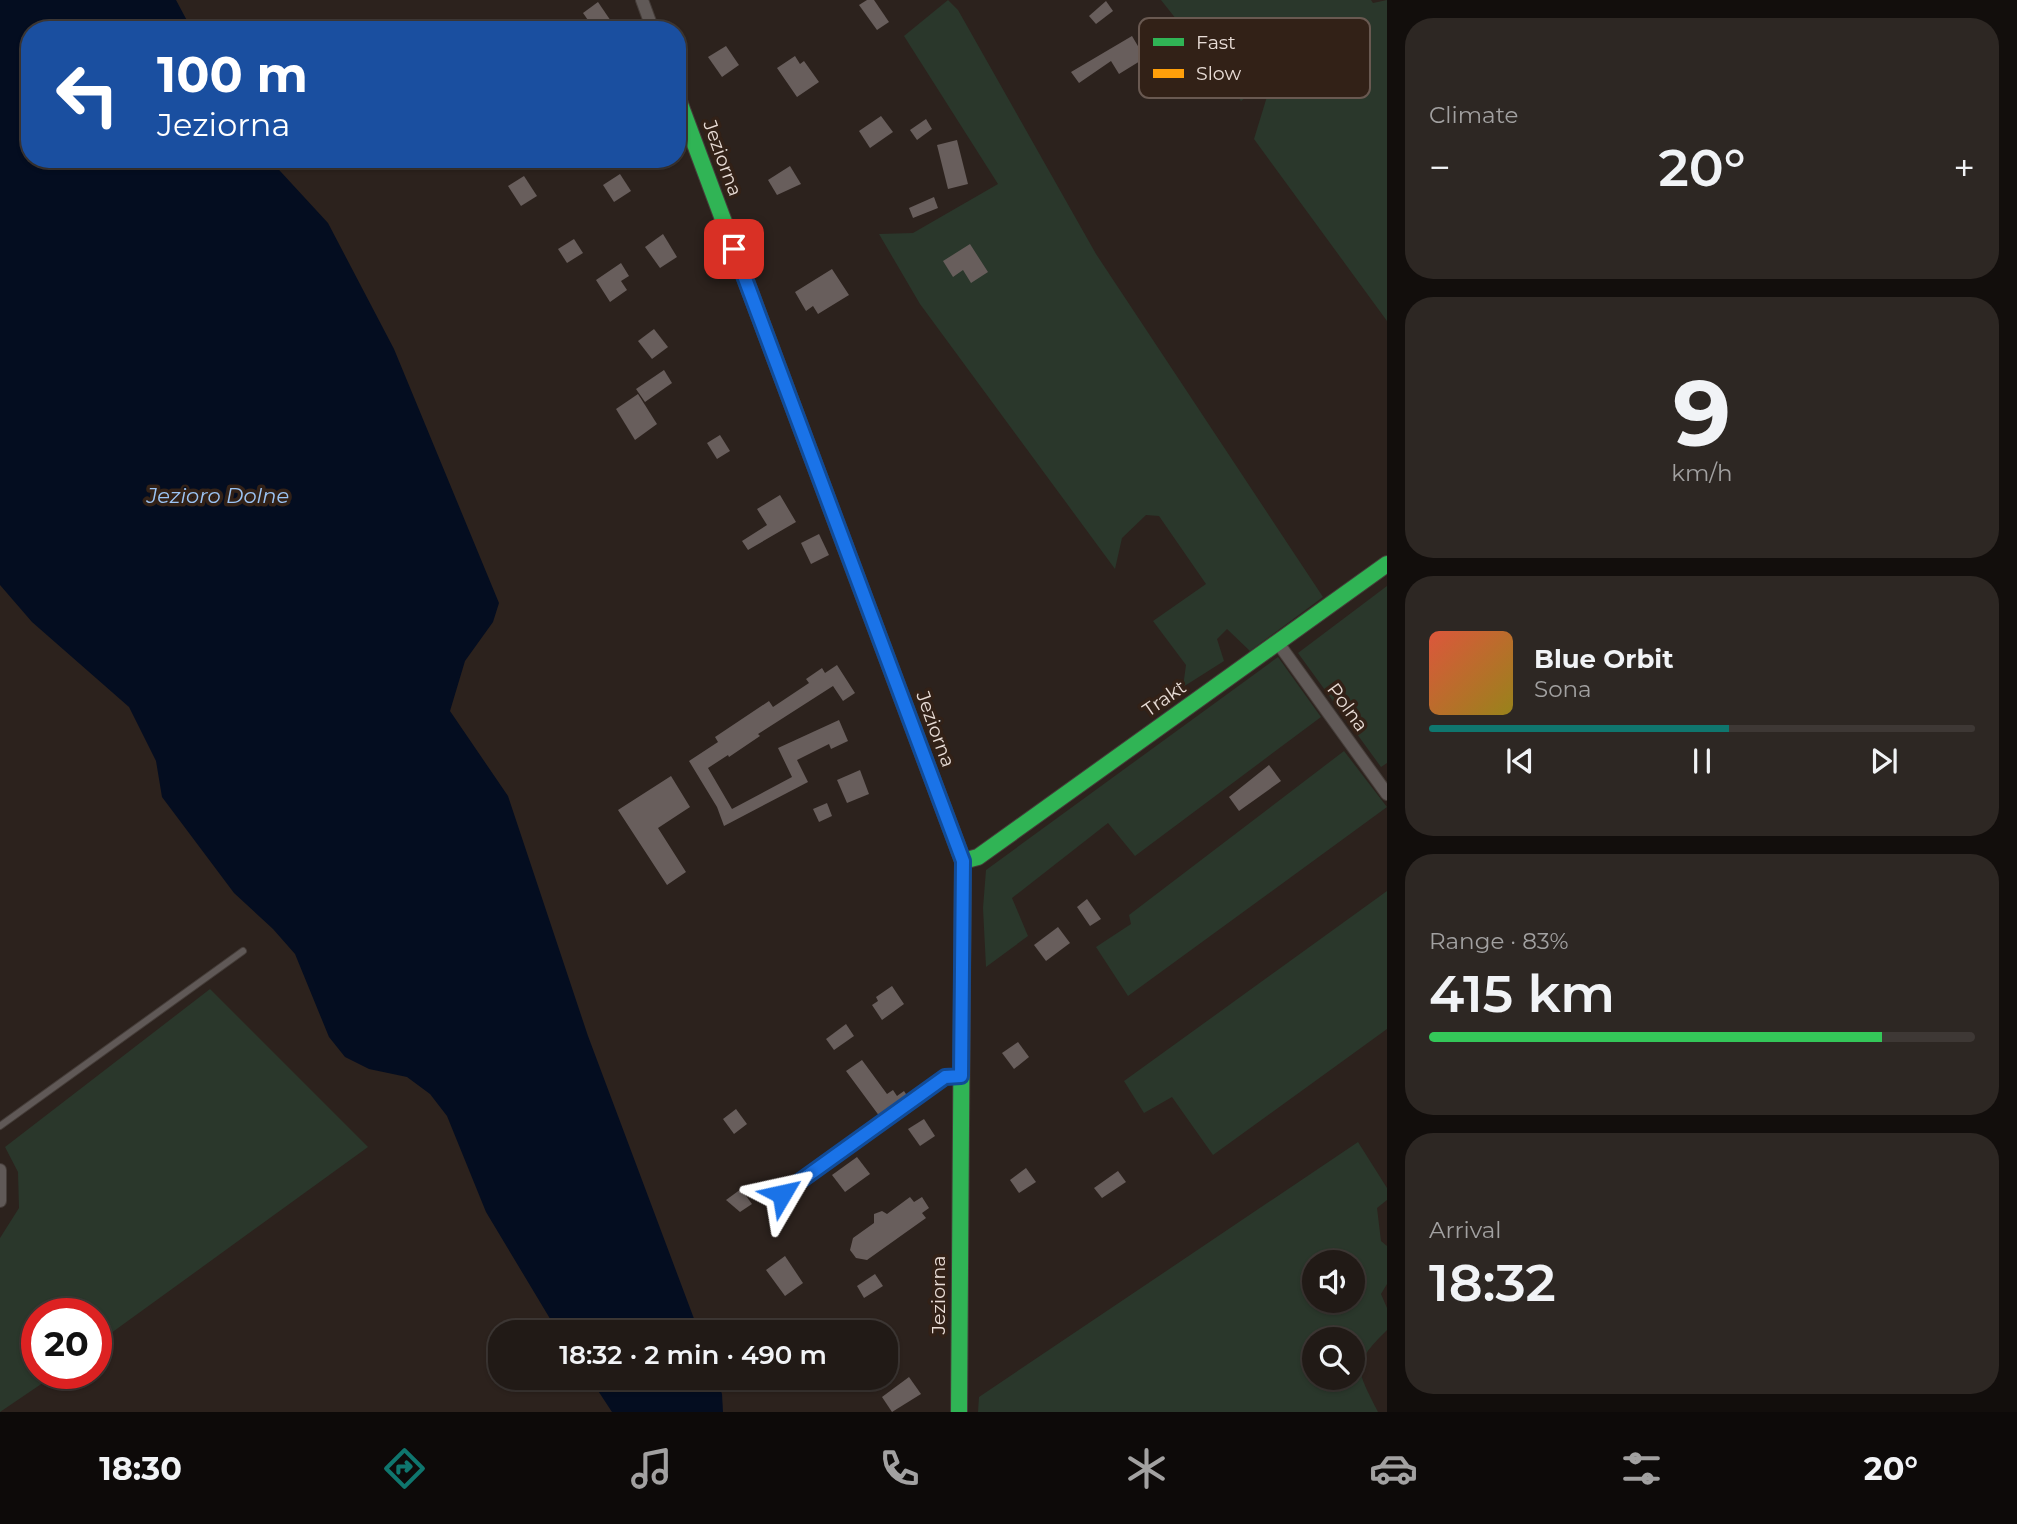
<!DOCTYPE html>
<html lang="en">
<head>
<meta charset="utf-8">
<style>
  :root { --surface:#211a16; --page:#2d2723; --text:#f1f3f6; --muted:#a2a1a1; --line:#3e3835; --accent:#0f766e }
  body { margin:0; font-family:Montserrat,sans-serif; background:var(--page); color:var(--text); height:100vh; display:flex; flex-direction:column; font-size:26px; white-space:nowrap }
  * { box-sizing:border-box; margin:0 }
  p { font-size:23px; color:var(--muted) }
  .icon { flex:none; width:38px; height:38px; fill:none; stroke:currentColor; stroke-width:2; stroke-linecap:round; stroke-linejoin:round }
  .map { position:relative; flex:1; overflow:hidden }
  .side { display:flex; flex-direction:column; gap:18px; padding:18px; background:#120e0c; width:630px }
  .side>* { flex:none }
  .guide { position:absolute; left:21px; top:21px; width:665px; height:147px; border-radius:28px; box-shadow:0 2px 5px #0004,0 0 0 2px var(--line); background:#1a4fa0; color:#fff; overflow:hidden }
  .fabs { position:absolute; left:1302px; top:1250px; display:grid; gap:14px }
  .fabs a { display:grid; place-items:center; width:63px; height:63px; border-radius:50%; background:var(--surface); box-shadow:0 2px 5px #0004,0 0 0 2px var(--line); font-size:35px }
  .speed { position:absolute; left:21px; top:1298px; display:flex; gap:14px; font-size:35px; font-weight:700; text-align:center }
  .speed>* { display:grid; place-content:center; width:91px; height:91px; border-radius:50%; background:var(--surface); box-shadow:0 2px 5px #0004,0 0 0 2px var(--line); line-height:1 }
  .speed .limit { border:10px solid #d22; background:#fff; color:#111 }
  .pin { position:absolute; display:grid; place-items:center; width:60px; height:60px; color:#fff; margin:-30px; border-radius:14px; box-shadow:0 4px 10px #0006 }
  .me { position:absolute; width:77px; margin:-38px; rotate:54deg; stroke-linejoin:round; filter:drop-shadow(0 0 5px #0008) }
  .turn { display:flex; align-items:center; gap:24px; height:147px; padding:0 21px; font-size:32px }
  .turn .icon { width:91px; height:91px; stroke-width:2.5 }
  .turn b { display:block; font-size:49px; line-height:60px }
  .big { font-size:52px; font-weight:600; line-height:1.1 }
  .side .tile { flex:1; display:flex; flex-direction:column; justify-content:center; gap:10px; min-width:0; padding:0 24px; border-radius:28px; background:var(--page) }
  .side .dial { align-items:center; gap:0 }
  .dial b { font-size:91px; line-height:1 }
  .song { display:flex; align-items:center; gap:21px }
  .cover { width:84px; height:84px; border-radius:10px; background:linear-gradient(135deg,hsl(10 70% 55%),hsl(50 70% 35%)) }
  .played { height:7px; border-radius:4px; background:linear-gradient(90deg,var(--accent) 55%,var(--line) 55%) }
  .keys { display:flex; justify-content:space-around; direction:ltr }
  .heat { display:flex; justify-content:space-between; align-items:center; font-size:38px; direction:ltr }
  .charge { height:10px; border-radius:5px; background:linear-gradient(90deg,#34c759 83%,var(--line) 0) }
  .trip { position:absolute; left:488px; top:1320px; width:410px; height:70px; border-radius:28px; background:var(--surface); box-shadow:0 2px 5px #0004,0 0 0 2px var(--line); font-weight:600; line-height:70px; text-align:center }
  .menu { display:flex; height:112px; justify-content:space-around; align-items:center; background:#0d0a09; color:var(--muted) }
  .menu .icon { width:49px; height:49px }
  .menu .on { color:var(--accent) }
  .menu b { font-size:32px; color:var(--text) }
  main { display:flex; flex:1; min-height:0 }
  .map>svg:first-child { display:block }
  .green { fill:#2a372b; fill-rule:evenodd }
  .water { fill:#040d20 }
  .building { fill:#685e5c }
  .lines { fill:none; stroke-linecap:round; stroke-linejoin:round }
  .lane-casing { stroke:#453d39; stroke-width:8 }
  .street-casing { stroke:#453d39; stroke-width:14 }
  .fast-casing { stroke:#453d39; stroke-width:18 }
  .slow-casing { stroke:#453d39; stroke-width:18 }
  .lane { stroke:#605957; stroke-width:6 }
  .street { stroke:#605957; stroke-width:12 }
  .fast { stroke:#30b455; stroke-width:16 }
  .slow { stroke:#ff9f0a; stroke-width:16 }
  .route-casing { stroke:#114b97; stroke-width:18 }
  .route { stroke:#1a73e8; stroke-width:12 }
  .labels { text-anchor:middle; stroke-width:7; stroke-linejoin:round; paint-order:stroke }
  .street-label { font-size:19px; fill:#e9ddd7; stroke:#322117 }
  .water-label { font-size:21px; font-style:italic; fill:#9cc4f4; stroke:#322117 }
  .key { fill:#322117; stroke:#695951; stroke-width:2 }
  .key-label { font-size:19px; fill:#e9ddd7 }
</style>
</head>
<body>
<main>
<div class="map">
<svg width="1387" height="1412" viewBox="0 0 1387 1412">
  <rect width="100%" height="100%" fill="#2c221d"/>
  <g class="green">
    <path d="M948,0L958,10L1096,254L1323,597L1250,651L1227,629L1217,639L1224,661L1183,687L1186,665L1153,621L1206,584L1159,516L1146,515L1122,538L1115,569L920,304L879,234L913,233L998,184L904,36Z"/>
    <path d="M1161,0H1371L1373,3L1387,0V321L1254,139L1273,77L1241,101Z"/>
    <path d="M1387,586V763L1381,767L1298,653Z"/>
    <path d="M1278,657L1321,717L1135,856L1108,823L1012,898L1028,936L986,967L983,908L986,870Z"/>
    <path d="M1344,751L1387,807L1128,996L1096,947L1131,924L1129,915Z"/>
    <path d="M1387,891V1029L1213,1155L1172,1097L1144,1113L1124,1081Z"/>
    <path d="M210,989L368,1147L96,1344V1314H37V1374H56L0,1412V1238L19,1208L18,1172L5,1147Z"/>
    <path d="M1358,1142L1387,1188V1200L1377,1208L1381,1241L1387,1246V1284L1381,1294L1387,1308V1330C1351,1366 1356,1368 1378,1412H978L979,1397ZM1314,1262H1353V1300H1314ZM1314,1339H1353V1377H1314Z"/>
  </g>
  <g class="water">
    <path d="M0,0H176L192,30H30V159H269L328,223L394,349L499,603L493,622L465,661L450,711L508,796L588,1036L699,1332H558L486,1212L447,1116L430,1094L407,1077L369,1069L345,1057L329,1037L295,954L273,929L234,893L162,797L156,761L129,707L32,622L0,585Z"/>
    <path d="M589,1377H716L722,1394L723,1412H612Z"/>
  </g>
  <g class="building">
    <path d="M867,0H874L889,22L877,30L859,5Z"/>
    <path d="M1106,1L1113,11L1096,24L1089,16Z"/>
    <path d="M598,2L617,30H595L583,13Z"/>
    <path d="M1132,36L1145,58L1119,74L1111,61L1079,83L1071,72Z"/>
    <path d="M726,46L739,65L722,77L708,57Z"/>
    <path d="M795,56L800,64L804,61L819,82L797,97L777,68Z"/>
    <path d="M881,116L893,132L870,148L859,131Z"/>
    <path d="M926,119L932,129L917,140L910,130Z"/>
    <path d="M957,140L968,184L948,189L937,145Z"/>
    <path d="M790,166L801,184L777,195L768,180Z"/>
    <path d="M620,174L631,191L614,202L603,185Z"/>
    <path d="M524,176L537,196L521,206L508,186Z"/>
    <path d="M934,197L938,208L913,218L909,208Z"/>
    <path d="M663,234L677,257L660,268L645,247Z"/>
    <path d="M574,239L583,253L567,263L558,249Z"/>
    <path d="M970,244L988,272L971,283L963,270L953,277L943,261Z"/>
    <path d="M621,263L629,276L621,281L627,290L610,302L596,280Z"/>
    <path d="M832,269L849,295L818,314L813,306L806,311L795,292Z"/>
    <path d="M654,329L668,347L652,359L638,341Z"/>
    <path d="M664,370L672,383L645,402L636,389Z"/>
    <path d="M638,394L657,424L635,440L616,409Z"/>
    <path d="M720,435L730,451L717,459L707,443Z"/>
    <path d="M780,495L796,522L748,550L742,541L767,525L757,509Z"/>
    <path d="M819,534L829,555L811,564L801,543Z"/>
    <path d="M837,665L855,693L843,701L833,686L758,734L760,736L729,757L728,755L708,768L732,809L792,777L778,748L839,720L848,741L831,749L829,744L797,760L808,782L724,826L717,807L689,761L718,742L715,737L769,701L773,707L809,683L806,679L822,668L825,673Z"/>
    <path d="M1269,765L1281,781L1239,811L1229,797Z"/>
    <path d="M860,770L869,794L847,803L837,780Z"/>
    <path d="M671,776L690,807L658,828L686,872L667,885L618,810Z"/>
    <path d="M827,803L832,816L819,822L813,809Z"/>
    <path d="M1087,899L1101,919L1090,926L1077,907Z"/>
    <path d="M1058,927L1070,943L1046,961L1034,945Z"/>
    <path d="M892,986L904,1004L882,1020L872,1005L878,1001L876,997Z"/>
    <path d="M846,1024L854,1036L834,1050L826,1039Z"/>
    <path d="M1018,1042L1029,1057L1014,1069L1002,1053Z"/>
    <path d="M862,1060L887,1094L893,1090L897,1096L904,1091L908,1097L880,1117L846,1071Z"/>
    <path d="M736,1109L747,1124L734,1134L723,1119Z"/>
    <path d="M924,1119L935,1136L920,1146L908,1129Z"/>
    <path d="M857,1157L870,1174L845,1192L832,1175Z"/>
    <path d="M1026,1168L1036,1182L1019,1193L1010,1180Z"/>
    <path d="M1118,1171L1126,1182L1102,1198L1094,1188Z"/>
    <path d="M741,1189L752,1204L740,1212L726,1200Z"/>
    <path d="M910,1197L914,1202L922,1197L929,1208L922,1213L926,1218L867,1260L856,1258L850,1250L853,1238L874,1223V1214L882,1211L887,1214Z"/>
    <path d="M785,1256L803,1283L785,1296L766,1270Z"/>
    <path d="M875,1274L883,1286L864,1298L857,1286Z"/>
    <path d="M909,1377L921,1394L892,1412L882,1397Z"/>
  </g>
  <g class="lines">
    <defs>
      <g id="lane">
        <path d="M0,1126L243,951"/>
        <path d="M782,1194L945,1077L959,1076"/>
      </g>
      <g id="street">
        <path d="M642,0L653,30"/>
        <path d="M1278,643L1387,794"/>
        <path d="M0,1170V1201"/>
      </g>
      <g id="fast">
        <path d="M677,96L845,546"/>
        <path d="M963,861L978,857L1387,564"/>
        <path d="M959,1412L962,986"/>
      </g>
      <path id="slow" d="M845,546L963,861L962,986"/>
    </defs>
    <use href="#lane" class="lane-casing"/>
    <use href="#street" class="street-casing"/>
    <use href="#fast" class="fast-casing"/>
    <use href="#slow" class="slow-casing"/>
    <use href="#lane" class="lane"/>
    <use href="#street" class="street"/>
    <use href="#fast" class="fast"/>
    <use href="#slow" class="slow"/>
  </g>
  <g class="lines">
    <defs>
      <path id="route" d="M734,249L963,861L961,1076L945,1077L782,1194"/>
    </defs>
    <use href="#route" class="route-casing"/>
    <use href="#route" class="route"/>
  </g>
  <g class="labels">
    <g class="street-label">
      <text transform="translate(723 158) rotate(70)" y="7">Jeziorna</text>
      <text transform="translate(1164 698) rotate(-35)" y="7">Trakt</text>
      <text transform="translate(1348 707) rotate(54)" y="7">Polna</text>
      <text transform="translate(936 729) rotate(70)" y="7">Jeziorna</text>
      <text transform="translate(938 1295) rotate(-90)" y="7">Jeziorna</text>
    </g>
    <g class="water-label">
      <text x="218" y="503">Jezioro Dolne</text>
    </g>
  </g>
  <rect x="1139" y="18" width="231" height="80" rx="10" class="key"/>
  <rect x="1153" y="38" width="31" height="8" fill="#30b455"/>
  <rect x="1153" y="69" width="31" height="9" fill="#ff9f0a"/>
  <g class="key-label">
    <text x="1196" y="49">Fast</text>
    <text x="1196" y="80">Slow</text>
  </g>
</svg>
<div class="fabs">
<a><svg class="icon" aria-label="sound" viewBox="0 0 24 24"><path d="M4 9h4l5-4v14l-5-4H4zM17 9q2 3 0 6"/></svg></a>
<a><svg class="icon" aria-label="search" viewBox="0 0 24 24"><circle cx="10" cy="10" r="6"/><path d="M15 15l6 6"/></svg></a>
</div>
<div class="speed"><div class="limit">20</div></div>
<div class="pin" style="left:734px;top:249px;background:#d93025"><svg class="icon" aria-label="arrive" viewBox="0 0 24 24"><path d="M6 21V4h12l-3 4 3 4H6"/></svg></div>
<svg class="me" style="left:782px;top:1194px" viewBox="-20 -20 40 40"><path d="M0-17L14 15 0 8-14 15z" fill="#1a73e8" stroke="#fff" stroke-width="4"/></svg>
<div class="trip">18:32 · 2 min · 490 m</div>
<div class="guide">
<div class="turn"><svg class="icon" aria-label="left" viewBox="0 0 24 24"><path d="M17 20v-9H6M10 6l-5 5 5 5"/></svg><div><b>100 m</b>Jeziorna</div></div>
</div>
</div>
<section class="side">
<div class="tile"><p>Climate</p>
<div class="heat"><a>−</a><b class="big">20°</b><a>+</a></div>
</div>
<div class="tile dial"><b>9</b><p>km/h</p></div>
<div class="tile">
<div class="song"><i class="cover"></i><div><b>Blue Orbit</b><p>Sona</p></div></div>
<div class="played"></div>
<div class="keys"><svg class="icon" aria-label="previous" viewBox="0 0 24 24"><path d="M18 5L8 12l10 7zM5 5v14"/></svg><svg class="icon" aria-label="pause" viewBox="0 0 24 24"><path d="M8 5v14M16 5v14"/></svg><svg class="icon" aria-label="next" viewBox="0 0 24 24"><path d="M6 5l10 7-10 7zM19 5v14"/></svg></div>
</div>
<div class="tile"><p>Range · 83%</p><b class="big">415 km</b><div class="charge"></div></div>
<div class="tile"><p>Arrival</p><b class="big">18:32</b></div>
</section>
</main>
<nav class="menu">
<b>18:30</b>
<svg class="icon on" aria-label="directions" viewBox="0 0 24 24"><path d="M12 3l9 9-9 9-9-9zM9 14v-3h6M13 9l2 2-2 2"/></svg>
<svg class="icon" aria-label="music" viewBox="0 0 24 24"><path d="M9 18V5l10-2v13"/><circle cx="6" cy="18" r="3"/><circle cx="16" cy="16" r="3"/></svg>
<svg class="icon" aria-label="phone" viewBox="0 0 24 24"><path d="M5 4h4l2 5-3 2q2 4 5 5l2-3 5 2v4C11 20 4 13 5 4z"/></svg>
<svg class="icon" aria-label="climate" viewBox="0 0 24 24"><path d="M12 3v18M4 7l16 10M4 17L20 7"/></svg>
<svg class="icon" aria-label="car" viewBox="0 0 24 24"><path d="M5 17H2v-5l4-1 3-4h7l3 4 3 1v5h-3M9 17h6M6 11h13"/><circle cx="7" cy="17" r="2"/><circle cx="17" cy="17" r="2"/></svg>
<svg class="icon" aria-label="filters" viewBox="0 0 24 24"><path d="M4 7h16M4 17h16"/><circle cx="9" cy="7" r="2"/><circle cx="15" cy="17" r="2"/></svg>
<b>20°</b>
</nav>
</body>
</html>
